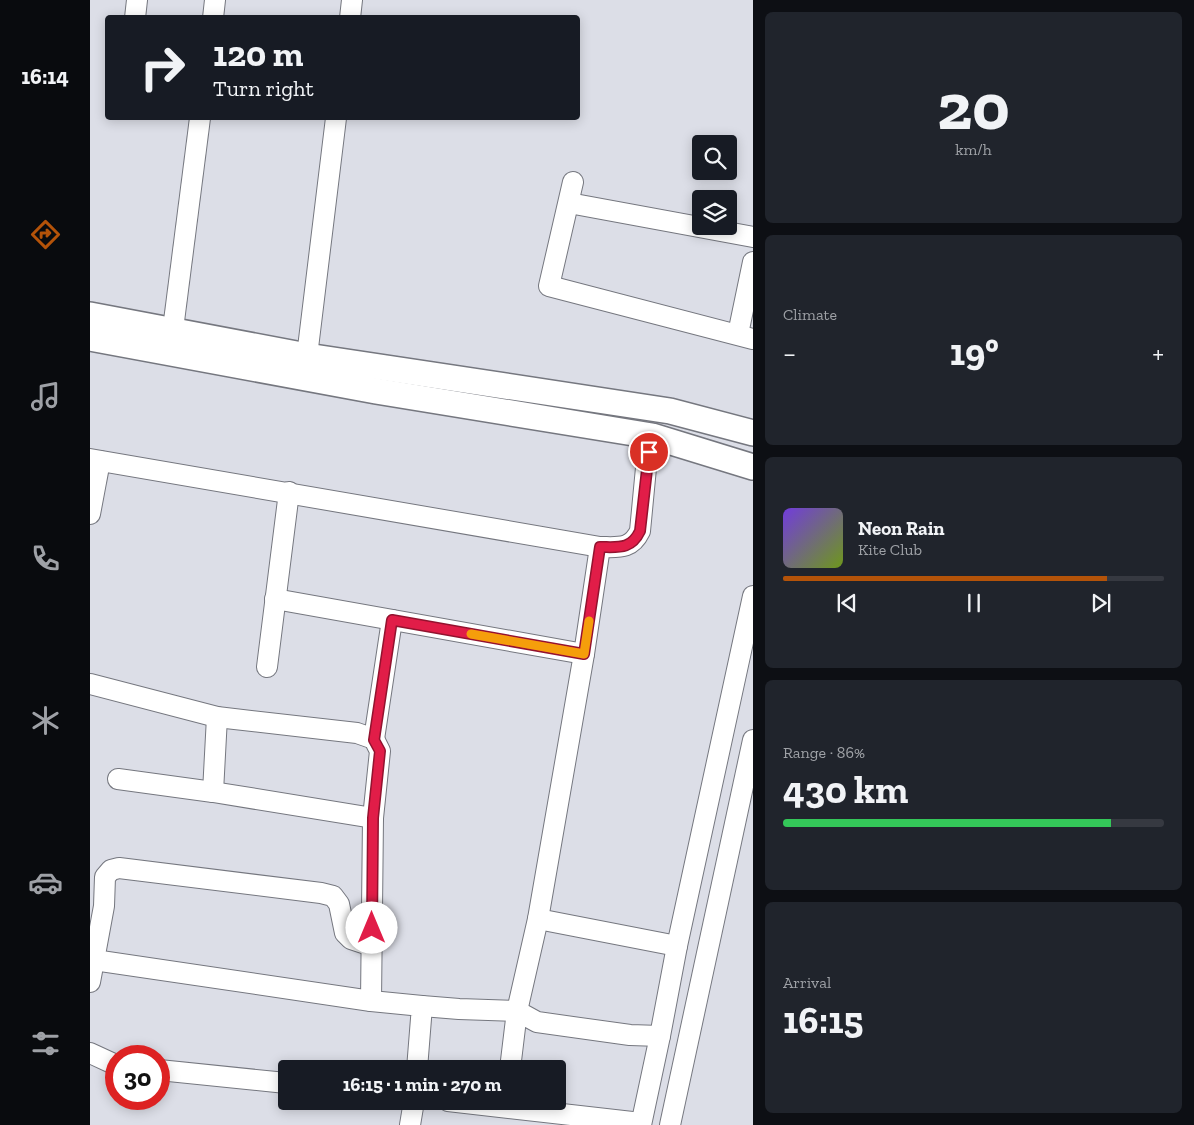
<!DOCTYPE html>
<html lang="en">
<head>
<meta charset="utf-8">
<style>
  :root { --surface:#171b24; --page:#20242c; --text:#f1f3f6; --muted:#9ea1a6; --line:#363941; --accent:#b45309 }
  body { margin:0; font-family:"Zilla Slab",serif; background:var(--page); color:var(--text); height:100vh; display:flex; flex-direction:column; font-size:19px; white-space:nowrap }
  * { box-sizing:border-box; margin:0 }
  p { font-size:16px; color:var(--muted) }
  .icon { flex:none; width:28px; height:28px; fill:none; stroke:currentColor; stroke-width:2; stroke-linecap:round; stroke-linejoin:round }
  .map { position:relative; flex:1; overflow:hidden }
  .side { display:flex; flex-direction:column; gap:12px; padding:12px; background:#0d0f14; width:441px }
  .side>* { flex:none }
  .banner { position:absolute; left:15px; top:15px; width:475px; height:105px; border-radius:5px; box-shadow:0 2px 12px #0003; background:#171b24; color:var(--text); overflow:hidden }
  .buttons { position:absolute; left:602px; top:135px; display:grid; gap:10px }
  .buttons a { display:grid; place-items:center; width:45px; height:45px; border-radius:5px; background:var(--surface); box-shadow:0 2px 12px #0003; font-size:25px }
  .speed { position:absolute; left:15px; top:1045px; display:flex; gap:10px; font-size:25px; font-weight:700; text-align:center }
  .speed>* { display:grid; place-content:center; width:65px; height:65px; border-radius:50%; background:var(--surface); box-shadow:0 2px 12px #0003; line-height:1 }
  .speed .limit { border:8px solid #d22; background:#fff; color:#111 }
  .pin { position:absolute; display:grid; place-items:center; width:42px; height:42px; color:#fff; margin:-21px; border:2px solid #fff; border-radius:50%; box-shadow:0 1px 5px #0007 }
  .me { position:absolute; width:55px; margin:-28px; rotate:0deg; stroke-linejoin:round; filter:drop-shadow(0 0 4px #0008) }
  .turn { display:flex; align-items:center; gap:18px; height:105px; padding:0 25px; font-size:22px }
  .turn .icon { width:65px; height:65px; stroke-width:2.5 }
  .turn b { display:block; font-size:35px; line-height:42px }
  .big { font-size:38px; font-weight:700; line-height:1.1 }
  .side .widget { flex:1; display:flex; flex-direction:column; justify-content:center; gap:8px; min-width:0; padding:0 18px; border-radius:8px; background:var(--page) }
  .side .dial { align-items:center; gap:0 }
  .dial b { font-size:65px; line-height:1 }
  .song { display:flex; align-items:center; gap:15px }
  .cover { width:60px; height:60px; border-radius:8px; background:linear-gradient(135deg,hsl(260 70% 55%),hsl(80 70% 35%)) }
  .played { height:5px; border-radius:2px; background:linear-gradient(90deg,var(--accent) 85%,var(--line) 85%) }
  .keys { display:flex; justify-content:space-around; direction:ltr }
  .heat { display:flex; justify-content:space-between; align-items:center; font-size:28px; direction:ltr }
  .charge { height:8px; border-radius:4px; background:linear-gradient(90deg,#34c759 86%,var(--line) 0) }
  .trip { position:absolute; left:188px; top:1060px; width:288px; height:50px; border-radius:5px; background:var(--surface); box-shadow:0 2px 12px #0003; font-weight:700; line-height:50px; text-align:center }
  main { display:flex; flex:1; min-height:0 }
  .tabs { display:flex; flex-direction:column; width:90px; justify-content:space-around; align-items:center; background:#090b0e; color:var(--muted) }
  .tabs .icon { width:35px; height:35px }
  .tabs .on { color:var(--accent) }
  .tabs b { font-size:22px; color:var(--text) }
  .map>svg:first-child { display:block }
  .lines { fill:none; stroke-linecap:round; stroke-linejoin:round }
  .minor-casing { stroke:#75777f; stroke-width:22 }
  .tertiary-casing { stroke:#75777f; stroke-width:28 }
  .minor { stroke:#fff; stroke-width:20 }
  .tertiary { stroke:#fff; stroke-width:25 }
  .route-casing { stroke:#92132f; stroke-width:12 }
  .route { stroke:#e11d48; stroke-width:9 }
  .slow { stroke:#f59e0b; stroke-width:9 }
</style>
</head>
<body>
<main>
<nav class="tabs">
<b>16:14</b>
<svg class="icon on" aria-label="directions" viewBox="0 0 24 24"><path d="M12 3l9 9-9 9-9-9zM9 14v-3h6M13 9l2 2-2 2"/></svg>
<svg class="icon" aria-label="music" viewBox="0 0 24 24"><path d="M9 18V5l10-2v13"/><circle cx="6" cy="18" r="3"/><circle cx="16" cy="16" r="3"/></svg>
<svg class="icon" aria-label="phone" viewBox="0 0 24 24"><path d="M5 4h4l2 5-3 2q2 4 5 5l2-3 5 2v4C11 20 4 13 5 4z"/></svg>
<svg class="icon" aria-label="climate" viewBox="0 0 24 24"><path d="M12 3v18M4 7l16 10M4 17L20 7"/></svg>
<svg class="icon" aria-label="car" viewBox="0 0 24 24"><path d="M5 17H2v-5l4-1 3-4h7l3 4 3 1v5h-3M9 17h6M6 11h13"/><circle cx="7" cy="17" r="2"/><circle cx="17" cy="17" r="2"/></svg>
<svg class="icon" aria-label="filters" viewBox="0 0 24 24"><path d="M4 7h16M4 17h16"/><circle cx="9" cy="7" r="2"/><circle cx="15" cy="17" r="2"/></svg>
</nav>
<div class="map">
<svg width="663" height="1125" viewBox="0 0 663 1125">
  <rect width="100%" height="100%" fill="#dcdee7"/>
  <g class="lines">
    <defs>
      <g id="minor">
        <path d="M45,18L47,0"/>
        <path d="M123,18L125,0"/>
        <path d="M260,18L262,0"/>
        <path d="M483,182L459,286L663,339"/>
        <path d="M479,203L663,237"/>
        <path d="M83,329L110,118"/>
        <path d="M648,334L663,262"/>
        <path d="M217,356L246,118"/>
        <path d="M0,459L510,547C528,547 541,550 550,531L556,468L562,436"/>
        <path d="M0,514L10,461"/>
        <path d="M185,599L494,654"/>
        <path d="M177,667L199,492"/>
        <path d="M0,684L127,717L267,733L284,739L290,751L283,818L281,1001L332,1006L327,1069"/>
        <path d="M284,739L302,620"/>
        <path d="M28,779L123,792L283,818"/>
        <path d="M123,792L127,717"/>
        <path d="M448,919L587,946"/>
        <path d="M4,960L281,1001"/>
        <path d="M0,982L14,906L15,877L21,870L29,868L231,893L243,896L249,904L255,933L261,939L282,946"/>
        <path d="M332,1006L369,1009L427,1011L447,1022L540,1035L570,1036"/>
        <path d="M0,1053L26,1065"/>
        <path d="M420,1069L427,1011L448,919L494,654L510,547"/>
        <path d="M69,1070L196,1083"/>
        <path d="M358,1101L551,1123"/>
        <path d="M320,1125L324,1101"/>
        <path d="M551,1125L570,1036L587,946L663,596"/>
        <path d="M580,1125L663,740"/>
      </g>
      <g id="tertiary">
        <path d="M0,315L217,356L580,411L663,433"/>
        <path d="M0,338L286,391L562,436L663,467"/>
      </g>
    </defs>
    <use href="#minor" class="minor-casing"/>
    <use href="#tertiary" class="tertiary-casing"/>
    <use href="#minor" class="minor"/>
    <use href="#tertiary" class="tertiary"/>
  </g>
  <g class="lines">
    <defs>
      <path id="route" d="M282,928L283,818L290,751L284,740L302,620L494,654L510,547C528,547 541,550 550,531L559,452"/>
    </defs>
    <use href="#route" class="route-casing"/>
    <use href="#route" class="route"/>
    <path class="slow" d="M381,634L494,654L499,621"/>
  </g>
</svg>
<div class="buttons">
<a><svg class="icon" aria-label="search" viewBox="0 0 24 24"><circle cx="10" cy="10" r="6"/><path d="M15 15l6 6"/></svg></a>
<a><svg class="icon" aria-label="layers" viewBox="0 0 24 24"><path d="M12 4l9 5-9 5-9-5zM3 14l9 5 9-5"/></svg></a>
</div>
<div class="speed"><div class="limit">30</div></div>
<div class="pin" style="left:559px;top:452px;background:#d93025"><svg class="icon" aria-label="arrive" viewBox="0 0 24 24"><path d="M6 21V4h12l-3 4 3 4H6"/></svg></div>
<svg class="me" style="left:282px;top:928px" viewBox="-20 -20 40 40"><circle r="19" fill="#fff"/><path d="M0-13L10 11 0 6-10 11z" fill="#e11d48"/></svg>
<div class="trip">16:15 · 1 min · 270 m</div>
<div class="banner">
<div class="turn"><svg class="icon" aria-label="right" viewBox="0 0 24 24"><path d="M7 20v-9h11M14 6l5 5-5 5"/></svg><div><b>120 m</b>Turn right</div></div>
</div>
</div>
<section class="side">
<div class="widget dial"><b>20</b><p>km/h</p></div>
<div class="widget"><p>Climate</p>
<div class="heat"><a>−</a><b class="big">19°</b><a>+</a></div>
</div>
<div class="widget">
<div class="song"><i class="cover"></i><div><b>Neon Rain</b><p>Kite Club</p></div></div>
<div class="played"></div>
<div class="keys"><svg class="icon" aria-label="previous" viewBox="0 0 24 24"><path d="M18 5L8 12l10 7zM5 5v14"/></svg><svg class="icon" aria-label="pause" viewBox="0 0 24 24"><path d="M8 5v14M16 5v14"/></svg><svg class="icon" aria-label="next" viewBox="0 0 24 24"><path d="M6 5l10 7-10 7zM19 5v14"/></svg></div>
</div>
<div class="widget"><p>Range · 86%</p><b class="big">430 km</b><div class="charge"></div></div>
<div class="widget"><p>Arrival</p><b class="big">16:15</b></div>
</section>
</main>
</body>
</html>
